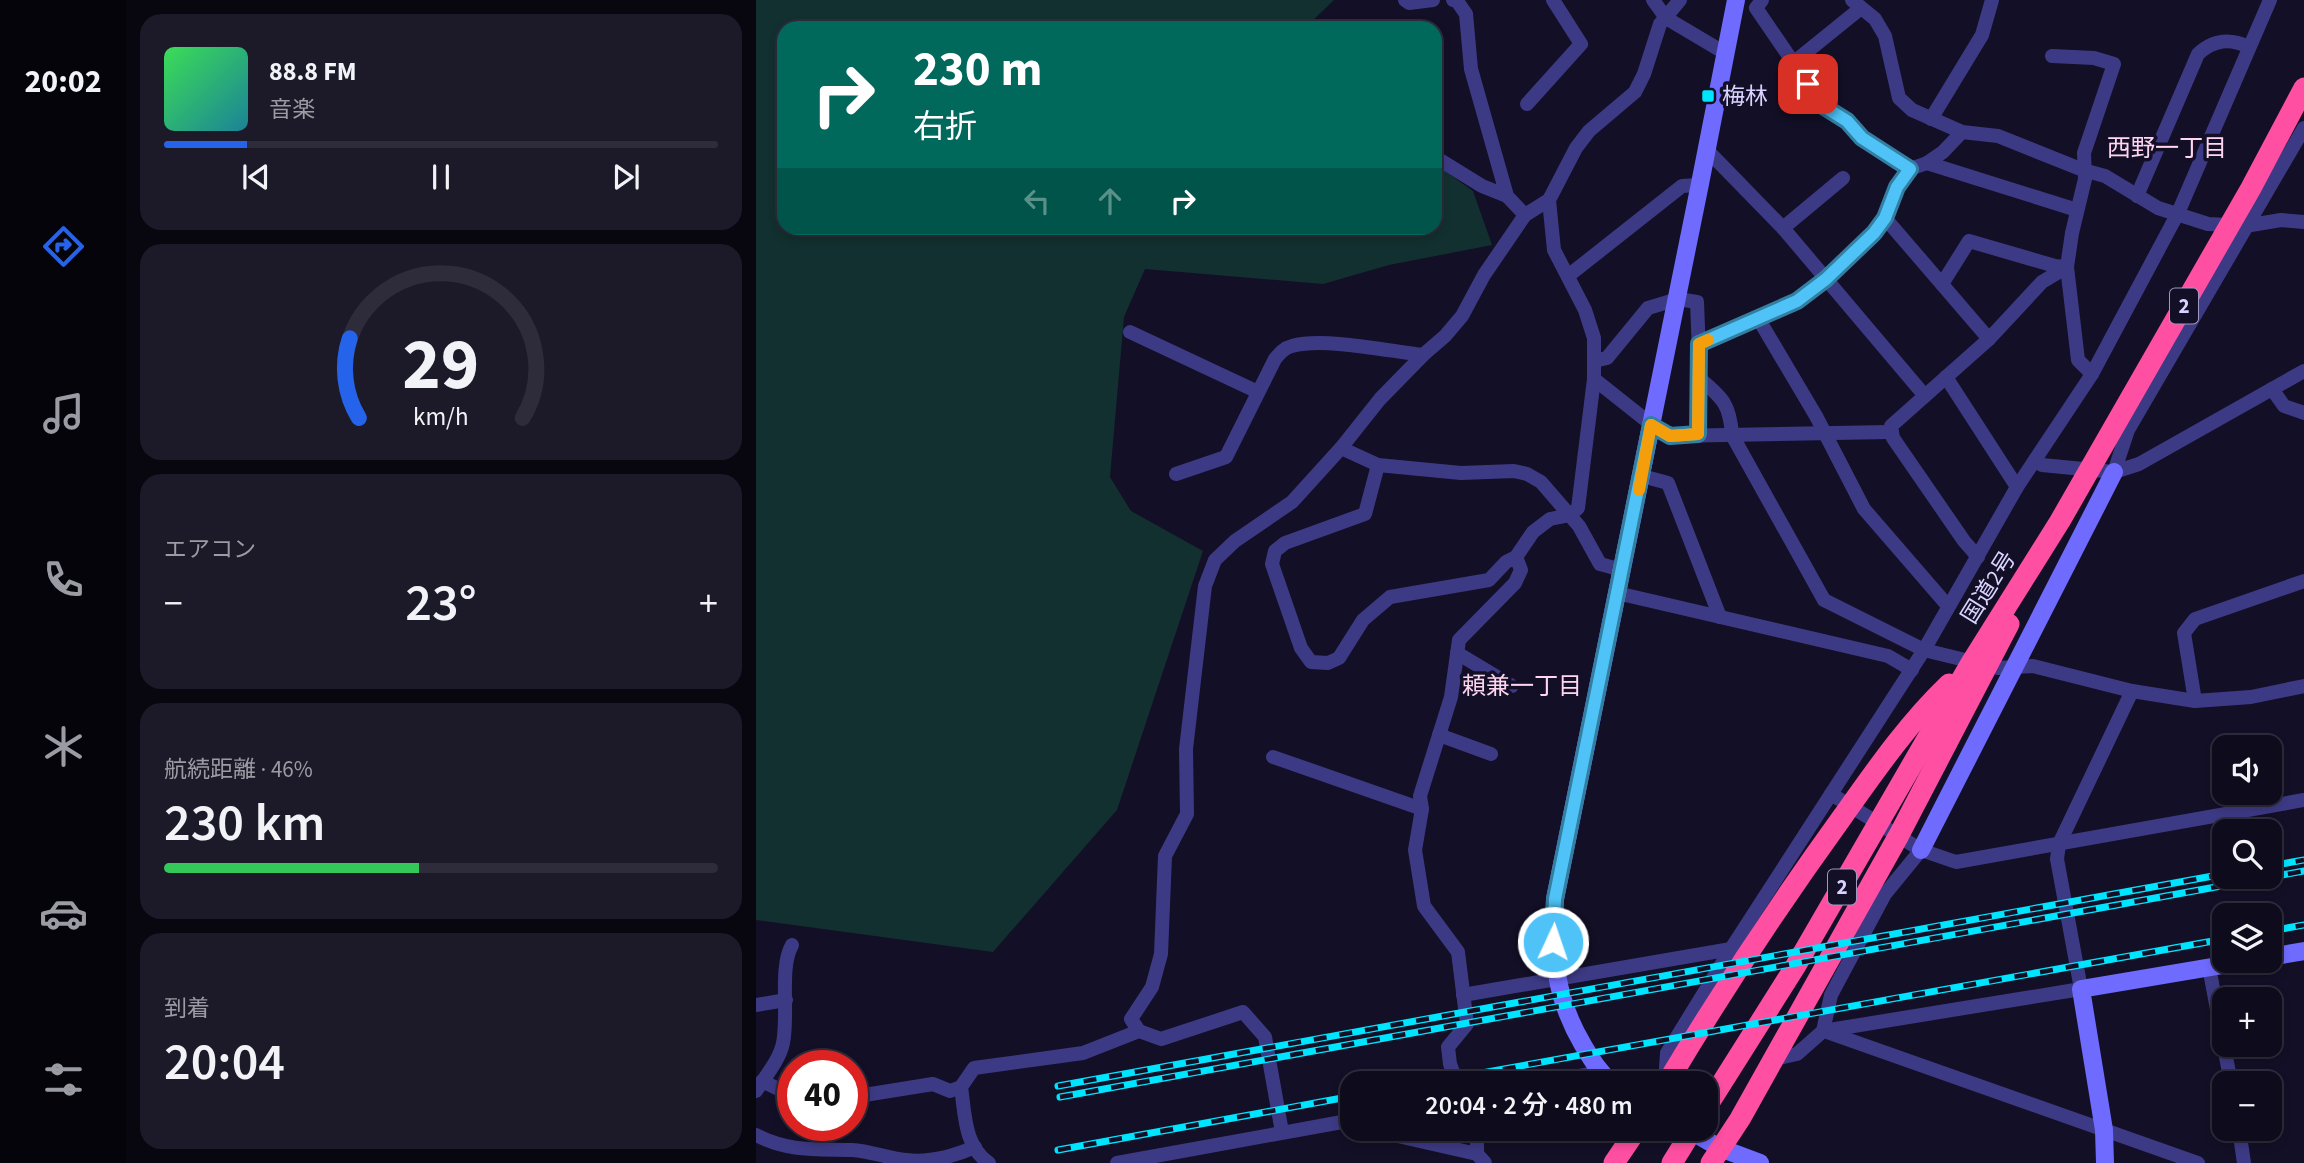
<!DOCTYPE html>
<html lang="ja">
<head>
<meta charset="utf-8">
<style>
  :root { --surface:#0e0b1c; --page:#1c1929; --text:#f1f3f6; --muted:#9b9ba3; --line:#2e2b3b; --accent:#2563eb }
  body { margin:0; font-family:"Source Sans 3","Noto Sans JP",sans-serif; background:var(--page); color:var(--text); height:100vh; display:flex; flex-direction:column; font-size:26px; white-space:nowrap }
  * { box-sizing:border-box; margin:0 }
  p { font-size:23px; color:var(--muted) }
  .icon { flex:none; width:38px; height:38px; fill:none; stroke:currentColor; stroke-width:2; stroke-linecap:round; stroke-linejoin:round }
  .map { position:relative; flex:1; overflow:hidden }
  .drawer { display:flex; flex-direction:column; gap:14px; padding:14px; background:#08060f; width:630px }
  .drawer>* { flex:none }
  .guide { position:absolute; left:21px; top:21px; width:665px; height:214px; border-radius:21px; box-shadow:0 4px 10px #0003,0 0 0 2px var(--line); background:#00695c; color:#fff; overflow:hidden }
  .controls { position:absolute; left:1456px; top:735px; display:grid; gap:14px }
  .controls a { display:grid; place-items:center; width:70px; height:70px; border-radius:14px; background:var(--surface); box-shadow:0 4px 10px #0003,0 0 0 2px var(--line); font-size:35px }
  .speed { position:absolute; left:21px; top:1050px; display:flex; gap:14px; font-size:35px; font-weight:700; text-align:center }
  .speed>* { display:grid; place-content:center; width:91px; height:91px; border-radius:50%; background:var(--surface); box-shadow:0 4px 10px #0003,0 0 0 2px var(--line); line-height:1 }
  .speed .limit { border:10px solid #d22; background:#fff; color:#111 }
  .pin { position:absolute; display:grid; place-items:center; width:60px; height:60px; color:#fff; margin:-30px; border-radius:14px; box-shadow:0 4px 10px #0006 }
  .me { position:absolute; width:77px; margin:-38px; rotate:3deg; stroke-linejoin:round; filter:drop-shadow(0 0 5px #0008) }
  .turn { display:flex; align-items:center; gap:24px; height:147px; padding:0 21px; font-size:32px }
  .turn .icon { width:91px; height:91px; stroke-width:2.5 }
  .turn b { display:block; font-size:49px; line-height:60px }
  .lanes { display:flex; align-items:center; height:66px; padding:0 21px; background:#0003; justify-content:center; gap:35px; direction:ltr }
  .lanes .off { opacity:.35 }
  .big { font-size:52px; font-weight:600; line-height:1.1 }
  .drawer .widget { flex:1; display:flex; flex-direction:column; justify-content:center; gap:10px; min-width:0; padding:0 24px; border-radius:21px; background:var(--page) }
  .drawer .dial { align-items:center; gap:0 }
  .dial svg { height:182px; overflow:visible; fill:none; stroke:var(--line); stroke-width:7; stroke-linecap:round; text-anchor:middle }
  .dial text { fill:var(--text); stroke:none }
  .song { display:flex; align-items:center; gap:21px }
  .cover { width:84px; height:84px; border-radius:10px; background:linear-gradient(135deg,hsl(130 70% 55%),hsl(190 70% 35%)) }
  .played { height:7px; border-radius:4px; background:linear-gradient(90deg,var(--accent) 15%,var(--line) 15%) }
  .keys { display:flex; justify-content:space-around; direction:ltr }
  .heat { display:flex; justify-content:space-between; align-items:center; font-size:38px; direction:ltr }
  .charge { height:10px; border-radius:5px; background:linear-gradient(90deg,#34c759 46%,var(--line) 0) }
  .trip { position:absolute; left:584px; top:1071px; width:378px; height:70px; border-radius:21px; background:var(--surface); box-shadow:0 4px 10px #0003,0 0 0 2px var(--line); font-weight:600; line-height:70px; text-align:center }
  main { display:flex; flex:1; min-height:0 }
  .tab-bar { display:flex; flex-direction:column; width:126px; justify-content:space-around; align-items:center; background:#06040b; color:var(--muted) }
  .tab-bar .icon { width:49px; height:49px }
  .tab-bar .current { color:var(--accent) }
  .tab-bar b { font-size:32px; color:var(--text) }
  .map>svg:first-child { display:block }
  .green { fill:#12302f }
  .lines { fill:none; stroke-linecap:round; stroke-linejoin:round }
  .street { stroke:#3d3a85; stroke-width:14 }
  .secondary { stroke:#6f6bff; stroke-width:18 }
  .highway { stroke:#ff4fa3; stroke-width:21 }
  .rail-casing { stroke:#00e5ff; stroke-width:7 }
  .rail { stroke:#130f26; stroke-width:4.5; stroke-dasharray:13; stroke-linecap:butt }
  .route-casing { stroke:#337fa1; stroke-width:18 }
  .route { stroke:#4fc3f7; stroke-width:12 }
  .slow { stroke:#f59e0b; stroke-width:12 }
  .poi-dot { fill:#00e5ff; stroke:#130f26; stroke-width:2.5 }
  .labels { text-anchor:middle; stroke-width:7; stroke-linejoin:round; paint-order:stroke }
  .shield { fill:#130f26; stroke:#9e99be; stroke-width:2 }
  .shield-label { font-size:21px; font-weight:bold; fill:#d9d4ff }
  .poi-label { font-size:23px; fill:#d9d4ff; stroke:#130f26; text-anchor:start }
  .street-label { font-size:23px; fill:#d9d4ff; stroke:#130f26 }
  .neighbourhood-label { font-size:24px; fill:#ffd6f0; stroke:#130f26 }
</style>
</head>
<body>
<main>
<nav class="tab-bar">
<b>20:02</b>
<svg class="icon current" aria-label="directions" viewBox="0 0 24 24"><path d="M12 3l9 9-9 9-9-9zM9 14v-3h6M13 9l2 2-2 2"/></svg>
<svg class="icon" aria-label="music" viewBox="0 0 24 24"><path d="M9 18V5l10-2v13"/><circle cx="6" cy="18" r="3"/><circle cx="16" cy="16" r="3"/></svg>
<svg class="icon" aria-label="phone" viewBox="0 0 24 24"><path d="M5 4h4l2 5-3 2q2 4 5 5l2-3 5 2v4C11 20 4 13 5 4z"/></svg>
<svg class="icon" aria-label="climate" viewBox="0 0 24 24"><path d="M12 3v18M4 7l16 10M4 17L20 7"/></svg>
<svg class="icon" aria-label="car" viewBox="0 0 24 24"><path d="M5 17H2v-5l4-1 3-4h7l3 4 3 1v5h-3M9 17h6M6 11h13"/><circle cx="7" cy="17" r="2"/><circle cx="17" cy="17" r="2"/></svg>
<svg class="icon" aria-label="filters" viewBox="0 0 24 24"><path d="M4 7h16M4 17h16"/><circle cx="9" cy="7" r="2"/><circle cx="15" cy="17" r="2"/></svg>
</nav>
<section class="drawer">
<div class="widget">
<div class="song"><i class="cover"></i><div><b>88.8 FM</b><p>音楽</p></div></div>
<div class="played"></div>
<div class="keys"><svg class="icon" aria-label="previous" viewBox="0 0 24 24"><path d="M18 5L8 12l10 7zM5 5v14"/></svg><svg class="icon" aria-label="pause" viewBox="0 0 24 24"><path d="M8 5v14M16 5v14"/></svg><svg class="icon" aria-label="next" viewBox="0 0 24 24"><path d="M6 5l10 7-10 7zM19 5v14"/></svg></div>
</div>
<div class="widget dial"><svg viewBox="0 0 100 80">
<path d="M14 69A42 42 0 1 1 86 69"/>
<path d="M14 69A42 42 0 0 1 10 34" stroke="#2563eb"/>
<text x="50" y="56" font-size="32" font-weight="700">29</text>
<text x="50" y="72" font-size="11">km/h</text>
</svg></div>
<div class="widget"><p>エアコン</p>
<div class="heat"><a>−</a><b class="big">23°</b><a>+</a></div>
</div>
<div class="widget"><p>航続距離 · 46%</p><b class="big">230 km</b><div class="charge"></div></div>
<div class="widget"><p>到着</p><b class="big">20:04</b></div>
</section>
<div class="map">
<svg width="1548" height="1163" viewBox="0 0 1548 1163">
  <rect width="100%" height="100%" fill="#130f26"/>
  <path class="green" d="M0,0H578L549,28H28V228H679V164L717,191L736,245L633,265L567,284L389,269L368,317L354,477L375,511L447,551L361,810L237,952L0,920Z"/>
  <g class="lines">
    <g class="street">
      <path d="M649,0L653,3L677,0"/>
      <path d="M697,0L701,1L710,14L715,69L751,196L769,215"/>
      <path d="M897,0L910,18L969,53"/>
      <path d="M1006,0L1000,8L1067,106L1091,121L1106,138L1154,169"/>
      <path d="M1096,0L1119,19L1129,36L1143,98L1156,110L1206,132L1242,136L1327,170L1349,176L1402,208L1452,224L1489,226L1525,220L1548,222"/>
      <path d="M1296,56L1338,58L1358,64L1328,153L1329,179L1316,233L1311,267L1322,360L1336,374"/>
      <path d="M1037,63L1105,8"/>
      <path d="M771,104L825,44L797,0"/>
      <path d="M1175,119L1226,35L1236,0"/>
      <path d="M949,148L1027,228L1169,396"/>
      <path d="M679,157L726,186L751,196"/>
      <path d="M1171,163L1321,210"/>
      <path d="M1381,196L1442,54C1458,39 1474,38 1493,47"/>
      <path d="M1129,218L1233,339"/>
      <path d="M1027,228L1087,178"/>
      <path d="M812,276L926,186L942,185"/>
      <path d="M1186,284L1213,241L1299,266L1311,267"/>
      <path d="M1002,318L1060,416L1108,509L1192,606"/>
      <path d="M374,332L502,392"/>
      <path d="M943,344L1041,301L1070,279L1118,233L1129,218L1141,187L1154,169L1171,163L1187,152L1206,132"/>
      <path d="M838,361L851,358L892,308L922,299L941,302L944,379L942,434"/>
      <path d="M1190,377L1261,487"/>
      <path d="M838,379L896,425L914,436L1134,432"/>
      <path d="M944,379C967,398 974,405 976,435L1068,600L1168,650L1242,668L1277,666L1376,691L1439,701L1495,697L1548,686"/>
      <path d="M1516,389L1528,406L1548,413"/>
      <path d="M585,448L622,465L705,473L758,471L771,474L785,482L823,526L844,564L866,570"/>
      <path d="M1279,460L1286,465L1358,472L1383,464L1548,371"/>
      <path d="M622,465L609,514L529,543L519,551L516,564L545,648L555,662L572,663L583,658L607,620L634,597L733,580L750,562L760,557L777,532L794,519L814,515L822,508L838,379V338L829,310L798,250L793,200L820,148L833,131L879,92L888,74L904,24L924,0"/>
      <path d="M1358,472L1372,430L1548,128"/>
      <path d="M420,474L470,457L519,359C524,353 528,348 536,346C568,337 632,351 667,355"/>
      <path d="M886,476L912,483L964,617"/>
      <path d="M1222,557L1208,541L1137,438L1135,426L1233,339L1286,282L1311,267"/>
      <path d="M861,593L1132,656L1156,670"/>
      <path d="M701,653L756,686"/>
      <path d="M1439,701L1428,633L1439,619L1548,581"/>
      <path d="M683,735L735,754"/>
      <path d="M517,757L666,809L664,796L695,697L703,640L759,583L765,570L760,557"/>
      <path d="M1075,794L1165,850L1200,862L1548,800"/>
      <path d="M666,809L659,850L668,906L702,952L711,1024L692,1047L694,1064L701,1083"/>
      <path d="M1453,967L1475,1083"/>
      <path d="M707,995L975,949"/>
      <path d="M0,1005L30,1000"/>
      <path d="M383,1031L375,1019L396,987L405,954L409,856L431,814L430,749L449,586L459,560L479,541L536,502L585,448L624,399L667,355L689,336L706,316L728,275L769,215L793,200"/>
      <path d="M1067,1031L1325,989L1301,859L1303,844L1376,691"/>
      <path d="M1068,1031L1442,1163"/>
      <path d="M1018,1059L1041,1054L1067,1031L1075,995L1129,894L1165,850"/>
      <path d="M6,1081L37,1096"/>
      <path d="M909,1082L911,1053L975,949L1168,650L1261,487L1336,374L1422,213L1514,0"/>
      <path d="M787,1083L843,1072"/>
      <path d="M0,1091C9,1077 24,1059 27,1043C33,1013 23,968 36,945"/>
      <path d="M96,1097L177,1084L194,1091L205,1087"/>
      <path d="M611,1129L721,1154L729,1163"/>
      <path d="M718,1129L721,1137V1154"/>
      <path d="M1483,1129L1488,1163"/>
      <path d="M0,1135C33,1152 60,1149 96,1150C114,1151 131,1158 150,1160C172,1163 198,1156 219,1147"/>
      <path d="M233,1163C208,1146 209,1114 205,1087L218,1068L327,1053L383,1031L405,1039L487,1012L509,1037L526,1132"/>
      <path d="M361,1163L597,1120"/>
    </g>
    <g class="secondary">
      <path d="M1165,850L1358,472"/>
      <path d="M1514,957L1548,951"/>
      <path d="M856,1083C843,1072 836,1060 827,1045C798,996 796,954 799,899C860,599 922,300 980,0"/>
      <path d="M931,1129L964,1148L1004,1163"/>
      <path d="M1349,1163L1348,1130L1325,989L1491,961"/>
    </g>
    <g class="highway">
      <path d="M911,1083C966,991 1024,903 1087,816C1119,771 1153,722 1193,684"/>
      <path d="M950,1108L1039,967L1215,663L1304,521L1495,188L1548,88"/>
      <path d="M858,1163L881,1129"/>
      <path d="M916,1163L937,1129"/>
      <path d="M955,1163L984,1119L1143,835L1253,624"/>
    </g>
    <defs>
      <g id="rail">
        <path d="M1514,866L1548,860"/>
        <path d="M1514,931L1548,925"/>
        <path d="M670,1083L1468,939"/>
        <path d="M302,1086L1468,874"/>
        <path d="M304,1097L1548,871"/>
        <path d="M302,1150L597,1096"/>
      </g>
    </defs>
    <use href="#rail" class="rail-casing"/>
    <use href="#rail" class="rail"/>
  </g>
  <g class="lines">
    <defs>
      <path id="route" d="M797,942L799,899L895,425L914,436L942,434L943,344L1041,301L1070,279L1118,233L1129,218L1141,187L1154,169L1106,138L1091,121L1067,106L1052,84"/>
    </defs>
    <use href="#route" class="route-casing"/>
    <use href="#route" class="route"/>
    <path class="slow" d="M883,490L895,425L914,436L942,434L943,344L952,340"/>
  </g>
  <rect class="poi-dot" x="945" y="89" width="14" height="14" rx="3.5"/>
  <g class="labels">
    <g class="shield">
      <rect x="1414" y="288.5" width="28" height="35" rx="5"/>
      <rect x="1072" y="869.5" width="28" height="35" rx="5"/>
    </g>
    <g class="shield-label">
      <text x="1428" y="313">2</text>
      <text x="1086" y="894">2</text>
    </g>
    <g class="poi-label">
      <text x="966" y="104">梅林</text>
    </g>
    <g class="street-label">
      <text transform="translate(1232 587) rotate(-58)" y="8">国道2号</text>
    </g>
    <g class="neighbourhood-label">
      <text x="1411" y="156">西野一丁目</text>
      <text x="766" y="694">頼兼一丁目</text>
    </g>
  </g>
</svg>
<div class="controls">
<a><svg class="icon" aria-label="sound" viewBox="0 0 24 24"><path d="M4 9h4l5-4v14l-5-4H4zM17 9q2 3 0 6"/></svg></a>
<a><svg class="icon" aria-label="search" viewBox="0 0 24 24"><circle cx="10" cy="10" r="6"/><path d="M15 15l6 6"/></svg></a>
<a><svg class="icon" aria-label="layers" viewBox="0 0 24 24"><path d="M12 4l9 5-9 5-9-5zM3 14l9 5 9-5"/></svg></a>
<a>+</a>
<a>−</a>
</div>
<div class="speed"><div class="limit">40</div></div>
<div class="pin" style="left:1052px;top:84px;background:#d93025"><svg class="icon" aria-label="arrive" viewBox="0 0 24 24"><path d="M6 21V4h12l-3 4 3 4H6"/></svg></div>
<svg class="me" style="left:797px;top:942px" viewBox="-20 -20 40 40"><circle r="17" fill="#4fc3f7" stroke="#fff" stroke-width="3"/><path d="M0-11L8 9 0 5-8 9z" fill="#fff"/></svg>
<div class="trip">20:04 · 2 分 · 480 m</div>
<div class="guide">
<div class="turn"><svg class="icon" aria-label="right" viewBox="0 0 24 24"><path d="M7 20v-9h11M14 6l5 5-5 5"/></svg><div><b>230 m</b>右折</div></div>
<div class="lanes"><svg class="icon off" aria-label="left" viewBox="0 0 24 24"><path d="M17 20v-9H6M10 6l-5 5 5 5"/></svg><svg class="icon off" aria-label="ahead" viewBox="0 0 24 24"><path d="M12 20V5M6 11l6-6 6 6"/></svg><svg class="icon" aria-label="right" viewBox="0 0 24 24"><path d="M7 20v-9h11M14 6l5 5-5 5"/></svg></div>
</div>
</div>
</main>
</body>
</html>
